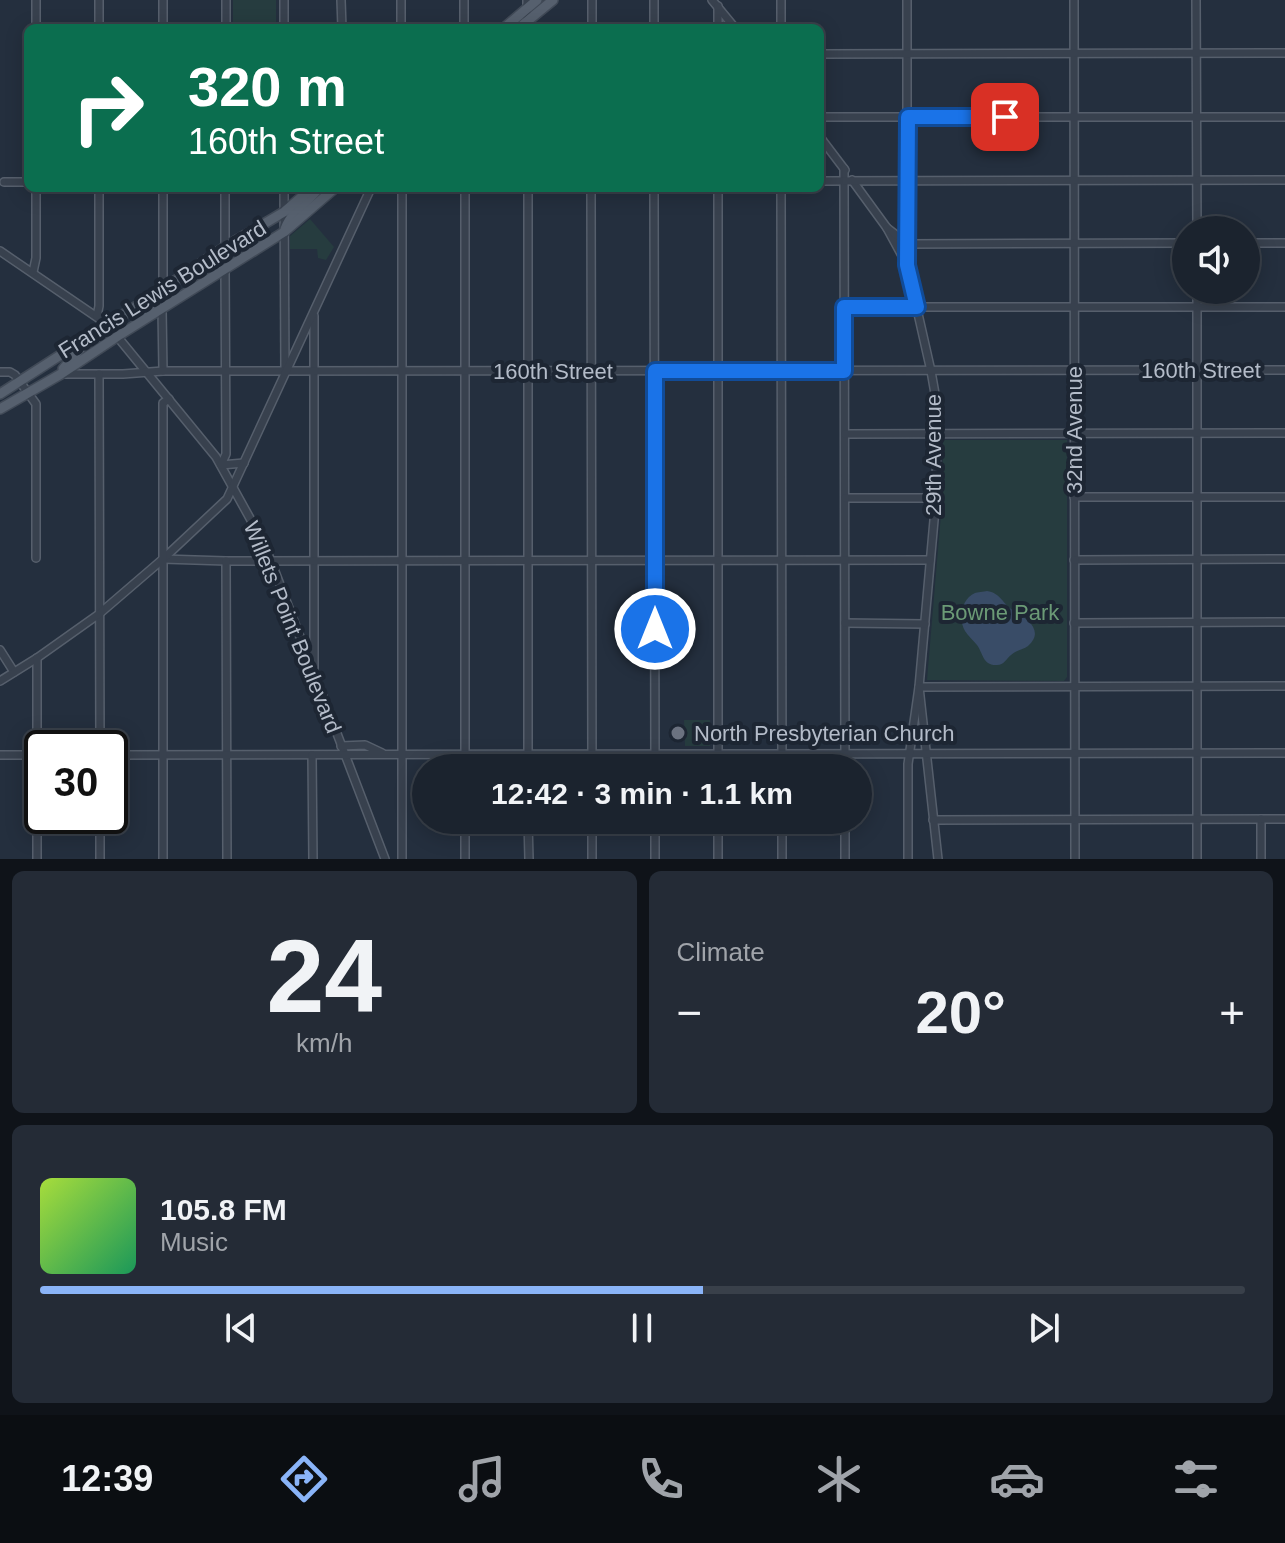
<!DOCTYPE html>
<html lang="en">
<head>
<meta charset="utf-8">
<style>
  :root { --surface:#1b232e; --page:#242b36; --text:#f1f3f6; --muted:#a0a4aa; --line:#39404a; --accent:#8ab4f8 }
  body { margin:0; font-family:Arial,sans-serif; background:var(--page); color:var(--text); height:100vh; display:flex; flex-direction:column; font-size:30px; white-space:nowrap }
  * { box-sizing:border-box; margin:0 }
  p { font-size:26px; color:var(--muted) }
  .icon { flex:none; width:44px; height:44px; fill:none; stroke:currentColor; stroke-width:2; stroke-linecap:round; stroke-linejoin:round }
  .map { position:relative; height:859px; overflow:hidden }
  .drawer { display:flex; flex-direction:column; gap:12px; padding:12px; background:#0f1319; flex:1 }
  .drawer>* { flex:none }
  .guide { position:absolute; left:24px; top:24px; width:800px; height:168px; border-radius:12px; box-shadow:0 4px 20px #0003,0 0 0 2px var(--line); background:#0b6e4f; color:#fff; overflow:hidden }
  .fabs { position:absolute; left:1172px; top:216px; display:grid; gap:16px }
  .fabs a { display:grid; place-items:center; width:88px; height:88px; border-radius:50%; background:var(--surface); box-shadow:0 4px 20px #0003,0 0 0 2px var(--line); font-size:40px }
  .speed { position:absolute; left:24px; top:730px; display:flex; gap:16px; font-size:40px; font-weight:700; text-align:center }
  .speed>* { display:grid; place-content:center; width:104px; height:104px; border-radius:50%; background:var(--surface); box-shadow:0 4px 20px #0003,0 0 0 2px var(--line); line-height:1 }
  .speed .limit { border:4px solid #111; border-radius:12px; background:#fff; color:#111 }
  .pin { position:absolute; display:grid; place-items:center; width:68px; height:68px; color:#fff; margin:-34px; border-radius:16px; box-shadow:0 4px 12px #0006 }
  .me { position:absolute; width:88px; margin:-44px; rotate:0deg; stroke-linejoin:round; filter:drop-shadow(0 0 6px #0008) }
  .turn { display:flex; align-items:center; gap:28px; height:168px; padding:0 32px; font-size:36px }
  .turn .icon { width:104px; height:104px; stroke-width:2.5 }
  .turn b { display:block; font-size:56px; line-height:68px }
  .big { font-size:60px; font-weight:800; line-height:1.1 }
  .drawer .tile { flex:1; display:flex; flex-direction:column; justify-content:center; gap:12px; min-width:0; padding:0 28px; border-radius:12px; background:var(--page) }
  .drawer .dial { align-items:center; gap:0 }
  .dial b { font-size:104px; line-height:1 }
  .song { display:flex; align-items:center; gap:24px }
  .cover { width:96px; height:96px; border-radius:12px; background:linear-gradient(135deg,hsl(80 70% 55%),hsl(150 70% 35%)) }
  .played { height:8px; border-radius:4px; background:linear-gradient(90deg,var(--accent) 55%,var(--line) 55%) }
  .keys { display:flex; justify-content:space-around; direction:ltr }
  .heat { display:flex; justify-content:space-between; align-items:center; font-size:44px; direction:ltr }
  .drawer .tiles { flex:1; display:grid; gap:12px; grid-template-columns:1fr 1fr }
  .tile:last-child { grid-column:span 2 }
  .trip { position:absolute; left:412px; top:754px; width:460px; height:80px; border-radius:40px; background:var(--surface); box-shadow:0 4px 20px #0003,0 0 0 2px var(--line); font-weight:800; line-height:80px; text-align:center }
  .tab-bar { display:flex; height:128px; justify-content:space-around; align-items:center; background:#0b0e12; color:var(--muted) }
  .tab-bar .icon { width:56px; height:56px }
  .tab-bar .current { color:var(--accent) }
  .tab-bar b { font-size:36px; color:var(--text) }
  .map>svg:first-child { display:block }
  .green { fill:#263c3f }
  .water { fill:#394c67 }
  .lines { fill:none; stroke-linecap:round; stroke-linejoin:round }
  .minor-casing { stroke:#565f6c; stroke-width:10 }
  .major-casing { stroke:#414a57; stroke-width:12 }
  .minor { stroke:#38414e; stroke-width:7 }
  .major { stroke:#56606e; stroke-width:9 }
  .route-casing { stroke:#114b97; stroke-width:20 }
  .route { stroke:#1a73e8; stroke-width:14 }
  .worship-dot { fill:#6b7280; stroke:#1d2633; stroke-width:3 }
  .labels { text-anchor:middle; stroke-width:8; stroke-linejoin:round; paint-order:stroke }
  .street-label { font-size:22px; fill:#b4bcc9; stroke:#1d2633 }
  .park-label { font-size:22px; fill:#6b9a76; stroke:#1d2633 }
  .poi-label { font-size:22px; fill:#b4bcc9; stroke:#1d2633; text-anchor:start }
</style>
</head>
<body>
<div class="map">
<svg width="1285" height="859" viewBox="0 0 1285 859">
  <rect width="100%" height="100%" fill="#242f3e"/>
  <g class="green">
    <rect x="233" y="0" width="43" height="28"/>
    <path d="M310,219L334,247L326,260L318,258L317,249H290V236Z"/>
    <path d="M943,440H1067V677L1064,681L927,680L942,502Z"/>
    <path d="M684,720H710V746H685Z"/>
  </g>
  <path class="water" d="M987,591C1000,593 1002,602 1011,609C1022,616 1047,629 1028,646C1023,650 1016,650 1011,655C1006,659 1004,665 997,665C983,666 983,653 977,645C973,640 968,636 965,631C958,619 961,599 975,593C977,592 984,592 987,591Z"/>
  <g class="lines">
    <defs>
      <g id="minor">
        <path d="M36,0V28"/>
        <path d="M163,0V28"/>
        <path d="M341,0L342,28"/>
        <path d="M654,0V28"/>
        <path d="M712,0L735,28"/>
        <path d="M907,0V265L931,371L937,405L936,498L919,687L938,859"/>
        <path d="M1074,0L1075,859"/>
        <path d="M1196,0L1197,230"/>
        <path d="M718,6V28"/>
        <path d="M99,28V0"/>
        <path d="M226,28V0"/>
        <path d="M284,28V0"/>
        <path d="M401,28V0"/>
        <path d="M464,28V0"/>
        <path d="M527,28V0"/>
        <path d="M592,28V0"/>
        <path d="M781,28V0"/>
        <path d="M820,54L1285,53"/>
        <path d="M820,117H1285"/>
        <path d="M820,137L845,170"/>
        <path d="M844,169L845,768"/>
        <path d="M852,180L887,228L906,263"/>
        <path d="M820,181L1285,180"/>
        <path d="M4,182H28"/>
        <path d="M284,188L285,369"/>
        <path d="M465,188V768"/>
        <path d="M528,188V768"/>
        <path d="M591,188L592,768"/>
        <path d="M654,188L655,768"/>
        <path d="M718,188V768"/>
        <path d="M781,188L782,768"/>
        <path d="M887,228L908,244L1186,243"/>
        <path d="M1246,243H1285"/>
        <path d="M225,247V188"/>
        <path d="M0,251L107,324L216,457L262,540L271,561L385,859"/>
        <path d="M225,269L226,454L221,465L244,463"/>
        <path d="M33,272L36,258V188"/>
        <path d="M163,289V188"/>
        <path d="M1197,290V859"/>
        <path d="M844,307H1285"/>
        <path d="M162,309L163,371"/>
        <path d="M97,316L99,306V188"/>
        <path d="M314,316V668"/>
        <path d="M0,372H10L15,375L36,404V558"/>
        <path d="M64,374H123L163,371L1285,370"/>
        <path d="M99,374L100,748"/>
        <path d="M845,434L1285,433"/>
        <path d="M1074,497H1285"/>
        <path d="M845,498H936"/>
        <path d="M163,559L226,561L930,560"/>
        <path d="M1074,560L1285,559"/>
        <path d="M226,561L227,859"/>
        <path d="M845,623L925,624"/>
        <path d="M1074,623L1285,622"/>
        <path d="M0,650L14,672"/>
        <path d="M0,681L37,658L99,614L163,559L227,499L371,188"/>
        <path d="M341,746L365,745L382,753"/>
        <path d="M0,755H42"/>
        <path d="M110,755L1285,753"/>
        <path d="M312,755L313,859"/>
        <path d="M100,816V859"/>
        <path d="M1261,819V859"/>
        <path d="M465,820V859"/>
        <path d="M528,820L529,859"/>
        <path d="M592,820V859"/>
        <path d="M655,820V859"/>
        <path d="M718,820V859"/>
        <path d="M782,820V859"/>
        <path d="M845,820V859"/>
        <path d="M933,820L1285,819"/>
        <path d="M37,859V658"/>
        <path d="M163,859V403L169,399"/>
        <path d="M402,859V188"/>
        <path d="M908,859V764L919,687L1285,686"/>
      </g>
      <g id="major">
        <path d="M504,28L537,0"/>
        <path d="M519,28L553,0"/>
        <path d="M285,229C291,212 308,202 319,188"/>
        <path d="M137,317C147,310 157,302 162,291"/>
        <path d="M63,369L81,348L103,334L107,324"/>
        <path d="M0,394L163,289L225,247L284,212L312,188"/>
        <path d="M0,409L61,374L118,336L284,232L335,188"/>
      </g>
    </defs>
    <use href="#minor" class="minor-casing"/>
    <use href="#major" class="major-casing"/>
    <use href="#minor" class="minor"/>
    <use href="#major" class="major"/>
  </g>
  <g class="lines">
    <defs>
      <path id="route" d="M655,629V371H844V307H917L907,265L908,117H1005"/>
    </defs>
    <use href="#route" class="route-casing"/>
    <use href="#route" class="route"/>
  </g>
  <circle class="worship-dot" cx="678" cy="733" r="8"/>
  <g class="labels">
    <g class="street-label">
      <text transform="translate(162 289) rotate(-32)" y="8">Francis Lewis Boulevard</text>
      <text x="1201" y="378">160th Street</text>
      <text x="553" y="379">160th Street</text>
      <text transform="translate(1074 430) rotate(-90)" y="8">32nd Avenue</text>
      <text transform="translate(933 455) rotate(-90)" y="8">29th Avenue</text>
      <text transform="translate(293 627) rotate(68)" y="8">Willets Point Boulevard</text>
    </g>
    <g class="park-label">
      <text x="1000" y="620">Bowne Park</text>
    </g>
    <g class="poi-label">
      <text x="694" y="741">North Presbyterian Church</text>
    </g>
  </g>
</svg>
<div class="fabs">
<a><svg class="icon" aria-label="sound" viewBox="0 0 24 24"><path d="M4 9h4l5-4v14l-5-4H4zM17 9q2 3 0 6"/></svg></a>
</div>
<div class="speed"><div class="limit">30</div></div>
<div class="pin" style="left:1005px;top:117px;background:#d93025"><svg class="icon" aria-label="arrive" viewBox="0 0 24 24"><path d="M6 21V4h12l-3 4 3 4H6"/></svg></div>
<svg class="me" style="left:655px;top:629px" viewBox="-20 -20 40 40"><circle r="17" fill="#1a73e8" stroke="#fff" stroke-width="3"/><path d="M0-11L8 9 0 5-8 9z" fill="#fff"/></svg>
<div class="trip">12:42 · 3 min · 1.1 km</div>
<div class="guide">
<div class="turn"><svg class="icon" aria-label="right" viewBox="0 0 24 24"><path d="M7 20v-9h11M14 6l5 5-5 5"/></svg><div><b>320 m</b>160th Street</div></div>
</div>
</div>
<section class="drawer">
<div class="tiles">
<div class="tile dial"><b>24</b><p>km/h</p></div>
<div class="tile"><p>Climate</p>
<div class="heat"><a>−</a><b class="big">20°</b><a>+</a></div>
</div>
<div class="tile">
<div class="song"><i class="cover"></i><div><b>105.8 FM</b><p>Music</p></div></div>
<div class="played"></div>
<div class="keys"><svg class="icon" aria-label="previous" viewBox="0 0 24 24"><path d="M18 5L8 12l10 7zM5 5v14"/></svg><svg class="icon" aria-label="pause" viewBox="0 0 24 24"><path d="M8 5v14M16 5v14"/></svg><svg class="icon" aria-label="next" viewBox="0 0 24 24"><path d="M6 5l10 7-10 7zM19 5v14"/></svg></div>
</div>
</div>
</section>
<nav class="tab-bar">
<b>12:39</b>
<svg class="icon current" aria-label="directions" viewBox="0 0 24 24"><path d="M12 3l9 9-9 9-9-9zM9 14v-3h6M13 9l2 2-2 2"/></svg>
<svg class="icon" aria-label="music" viewBox="0 0 24 24"><path d="M9 18V5l10-2v13"/><circle cx="6" cy="18" r="3"/><circle cx="16" cy="16" r="3"/></svg>
<svg class="icon" aria-label="phone" viewBox="0 0 24 24"><path d="M5 4h4l2 5-3 2q2 4 5 5l2-3 5 2v4C11 20 4 13 5 4z"/></svg>
<svg class="icon" aria-label="climate" viewBox="0 0 24 24"><path d="M12 3v18M4 7l16 10M4 17L20 7"/></svg>
<svg class="icon" aria-label="car" viewBox="0 0 24 24"><path d="M5 17H2v-5l4-1 3-4h7l3 4 3 1v5h-3M9 17h6M6 11h13"/><circle cx="7" cy="17" r="2"/><circle cx="17" cy="17" r="2"/></svg>
<svg class="icon" aria-label="filters" viewBox="0 0 24 24"><path d="M4 7h16M4 17h16"/><circle cx="9" cy="7" r="2"/><circle cx="15" cy="17" r="2"/></svg>
</nav>
</body>
</html>
